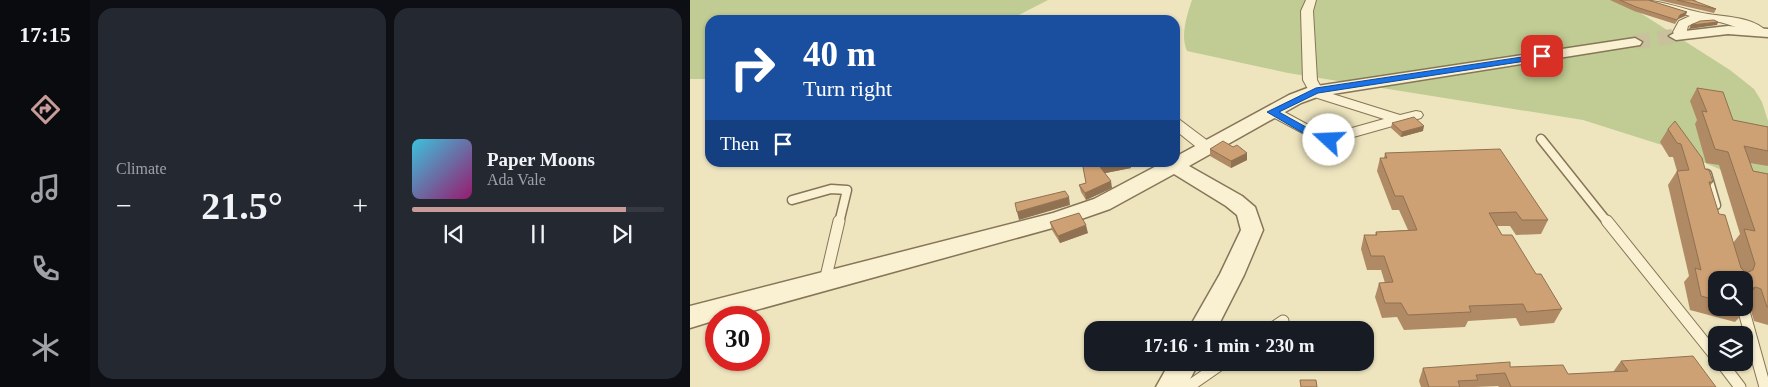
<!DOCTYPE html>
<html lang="en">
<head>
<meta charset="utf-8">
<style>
  :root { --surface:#171b24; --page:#242831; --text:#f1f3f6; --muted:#9ea1a6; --line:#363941; --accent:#c89b99 }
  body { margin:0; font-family:Georgia,serif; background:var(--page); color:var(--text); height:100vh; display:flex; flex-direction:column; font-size:19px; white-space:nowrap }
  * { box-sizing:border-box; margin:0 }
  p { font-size:16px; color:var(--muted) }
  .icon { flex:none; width:28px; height:28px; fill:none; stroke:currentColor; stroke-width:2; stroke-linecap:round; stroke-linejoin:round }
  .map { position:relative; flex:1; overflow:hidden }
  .drawer { display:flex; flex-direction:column; gap:8px; padding:8px; background:#0d0f14; width:600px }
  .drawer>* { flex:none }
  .hud { position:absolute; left:15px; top:15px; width:475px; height:152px; border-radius:15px; box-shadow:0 1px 4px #0004; background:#1a4fa0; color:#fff; overflow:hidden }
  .controls { position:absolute; left:1018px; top:271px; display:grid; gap:10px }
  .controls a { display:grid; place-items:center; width:45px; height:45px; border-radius:10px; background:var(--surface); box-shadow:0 1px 4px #0004; font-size:25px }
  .speed { position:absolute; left:15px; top:306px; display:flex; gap:10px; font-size:25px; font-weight:700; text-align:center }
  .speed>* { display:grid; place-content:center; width:65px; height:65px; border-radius:50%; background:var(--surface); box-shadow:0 1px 4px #0004; line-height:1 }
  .speed .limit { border:8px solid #d22; background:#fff; color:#111 }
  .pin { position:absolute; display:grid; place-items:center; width:42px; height:42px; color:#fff; margin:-21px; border-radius:10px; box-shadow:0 2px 8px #0006 }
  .me { position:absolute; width:55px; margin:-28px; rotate:290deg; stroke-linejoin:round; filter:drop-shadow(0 0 4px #0008) }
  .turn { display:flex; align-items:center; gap:18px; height:105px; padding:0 15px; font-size:22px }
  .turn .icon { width:65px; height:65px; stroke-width:2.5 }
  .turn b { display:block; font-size:35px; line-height:42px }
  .then { display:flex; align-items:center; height:48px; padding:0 15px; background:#0003; gap:10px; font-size:19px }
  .big { font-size:38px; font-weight:700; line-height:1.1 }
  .drawer .card { flex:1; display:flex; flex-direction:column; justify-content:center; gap:8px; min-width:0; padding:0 18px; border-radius:15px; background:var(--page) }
  .song { display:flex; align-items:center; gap:15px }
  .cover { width:60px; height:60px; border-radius:8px; background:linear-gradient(135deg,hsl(190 70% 55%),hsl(320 70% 35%)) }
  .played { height:5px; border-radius:2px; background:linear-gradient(90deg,var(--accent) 85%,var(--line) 85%) }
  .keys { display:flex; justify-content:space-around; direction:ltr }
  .heat { display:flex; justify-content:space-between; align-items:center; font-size:28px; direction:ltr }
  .drawer .tiles { flex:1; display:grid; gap:8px; grid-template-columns:repeat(2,1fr) }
  .trip { position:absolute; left:394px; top:321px; width:290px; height:50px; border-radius:15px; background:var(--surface); box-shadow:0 1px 4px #0004; font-weight:700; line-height:50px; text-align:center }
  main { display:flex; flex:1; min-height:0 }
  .tab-bar { display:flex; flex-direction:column; width:90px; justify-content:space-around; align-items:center; background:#090b0e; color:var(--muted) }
  .tab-bar .icon { width:35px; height:35px }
  .tab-bar .active { color:var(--accent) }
  .tab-bar b { font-size:22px; color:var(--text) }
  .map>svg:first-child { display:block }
  .green { fill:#c0cc93 }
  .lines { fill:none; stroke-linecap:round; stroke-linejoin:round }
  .tertiary-tunnel { stroke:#c9c09e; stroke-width:15; stroke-dasharray:15 8; stroke-linecap:butt }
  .service-far1-casing { stroke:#877557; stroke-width:11 }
  .service-casing { stroke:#877557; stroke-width:13 }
  .minor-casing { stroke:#877557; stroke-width:2 }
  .tertiary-casing { stroke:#877557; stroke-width:3 }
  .service-far1 { stroke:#f9f1d2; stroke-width:8 }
  .service { stroke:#f9f1d2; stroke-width:11 }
  .minor { fill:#f9f1d2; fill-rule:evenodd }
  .tertiary { fill:#f9f1d2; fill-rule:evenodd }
  .wall { fill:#b08a64; fill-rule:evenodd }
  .shaded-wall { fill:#907151 }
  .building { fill:#cda174; stroke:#907151 }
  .route { fill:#1a73e8; stroke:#114b97 }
</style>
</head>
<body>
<main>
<nav class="tab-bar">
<b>17:15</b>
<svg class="icon active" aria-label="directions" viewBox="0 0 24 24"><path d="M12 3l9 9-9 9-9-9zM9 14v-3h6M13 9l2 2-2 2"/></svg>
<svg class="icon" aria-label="music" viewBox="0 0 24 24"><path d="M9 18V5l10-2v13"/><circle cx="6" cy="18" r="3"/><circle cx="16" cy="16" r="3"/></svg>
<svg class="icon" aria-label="phone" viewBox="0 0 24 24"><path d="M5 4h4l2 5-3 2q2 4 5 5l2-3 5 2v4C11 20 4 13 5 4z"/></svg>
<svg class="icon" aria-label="climate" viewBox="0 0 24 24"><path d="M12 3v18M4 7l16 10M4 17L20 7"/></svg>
</nav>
<section class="drawer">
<div class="tiles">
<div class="card"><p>Climate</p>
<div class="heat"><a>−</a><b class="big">21.5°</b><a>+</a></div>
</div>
<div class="card">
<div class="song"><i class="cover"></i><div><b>Paper Moons</b><p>Ada Vale</p></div></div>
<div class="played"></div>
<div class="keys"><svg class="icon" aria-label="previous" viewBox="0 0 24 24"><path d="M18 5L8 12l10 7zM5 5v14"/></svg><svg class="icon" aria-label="pause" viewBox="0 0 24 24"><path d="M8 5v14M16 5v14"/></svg><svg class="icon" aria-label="next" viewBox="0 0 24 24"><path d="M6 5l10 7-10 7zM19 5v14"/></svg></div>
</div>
</div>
</section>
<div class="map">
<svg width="1078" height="387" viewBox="0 0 1078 387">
  <rect width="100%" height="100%" fill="#eee5bf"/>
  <g class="green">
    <path d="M0,0H358L319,20H20V79H0Z"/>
    <path d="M502,0H930L1040,70L1064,89L1072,102L1078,121V183L1041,174L975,146L893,120L598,73L497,51C490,36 497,15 502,0Z"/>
  </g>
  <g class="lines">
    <path class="tertiary-tunnel" d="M945,42L986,36"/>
    <defs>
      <g id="service-far1">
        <path d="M851,139L918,223"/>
        <path d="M1017,174L1026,205"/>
        <path d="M102,200L141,189L157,190L149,223"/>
      </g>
      <g id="service">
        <path d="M917,221L1026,357"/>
        <path d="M135,281L149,221"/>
        <path d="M1053,308L1075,387"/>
        <path d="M580,330L593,321"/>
        <path d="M1031,362L1050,387"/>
        <path d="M498,387L534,362"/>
      </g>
      <g id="minor">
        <path d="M616,0H626L623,11L627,80L633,91L710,115L726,111L731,112L733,115L731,118L635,145L577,114L575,111L577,108H587L637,135L694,119L618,95L616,92L618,89L613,80L611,11Z"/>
        <path d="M949,0C973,0 994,10 1018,14C1036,17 1064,17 1077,32L1071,36C1047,30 1024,12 998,26L995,38H987L983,32L989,21L1000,16Z"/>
        <path d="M485,118L490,120L522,144L524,147L522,150H510L485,130Z"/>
      </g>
      <g id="tertiary">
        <path d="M1038,26L1078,29V37L1038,34L986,40L979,36L986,32Z"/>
        <path d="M945,38L952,42L950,45L630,96L611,103L499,166L552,196L565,207L573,230L554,275L526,330H498L530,274L551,230L547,215L536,206L484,174L420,209L377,224L37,318H26V320L0,328V306L363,213L404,199L474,162H485V157L599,95L620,87Z"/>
        <path d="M480,362H509L496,387H466Z"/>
      </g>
    </defs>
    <use href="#service-far1" class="service-far1-casing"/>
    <use href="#service" class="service-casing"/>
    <use href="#minor" class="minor-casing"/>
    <use href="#tertiary" class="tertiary-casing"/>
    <use href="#service-far1" class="service-far1"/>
    <use href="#service" class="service"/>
    <use href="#minor" class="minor"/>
    <use href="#tertiary" class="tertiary"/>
  </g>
  <g class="wall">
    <path d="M920,0H958L997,12L995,16L988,19L985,24L944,11Z"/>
    <path d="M968,0H1007L1004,1L1026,9L1024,13Z"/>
    <path d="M1007,88L1043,120L1078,127V166L1060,163L1063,171L1078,174V325L1064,321L1059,304L1057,306L1058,308L1045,322L1000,310L994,282L999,276L978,185L987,171L983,157H979L970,142L978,129L1015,169L1023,182L1020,186L1029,214L1043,243L1050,234L1029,165L1016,163L1005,124L1007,120L1000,101ZM1026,280H1054V308H1026Z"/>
    <path d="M702,123L733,131L711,137L701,128Z"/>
    <path d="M543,147L557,160L541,168L520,156V149Z"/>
    <path d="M695,153L858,220L851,234L826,235L820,226H807L812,235L846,274L872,309L864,323L830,326L826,318L778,321L775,327L714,330L707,317L692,318L685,297L689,283H695L691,270H677L671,249L674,235H685L686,232L718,230L709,210H702L687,171L690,158H694Z"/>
    <path d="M392,162L441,168L415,173L422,188L396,200L391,192L389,185L396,183Z"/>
    <path d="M360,222L398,233L370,243L362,230Z"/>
    <path d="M931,361L1026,387H809L808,386L785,387H731L729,381L733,368L820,367L878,374L923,372Z"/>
  </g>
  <g class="shaded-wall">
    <path d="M997,12L995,16L988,19L985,24L990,15Z"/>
    <path d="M1028,22L1027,25L999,29L1001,25Z"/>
    <path d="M734,126L733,131L711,137L712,132Z"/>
    <path d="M557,153V160L541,168V161Z"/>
    <path d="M432,162H440L441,168L411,174L410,167Z"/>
    <path d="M421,181L422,188L396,200L395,193Z"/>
    <path d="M379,197L380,205L329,220L327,212Z"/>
    <path d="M396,225L398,233L370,243L368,236Z"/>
    <path d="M1066,287L1054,301L1060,289Z"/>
  </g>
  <g class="building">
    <path d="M930,0H958L997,12L990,15L987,20L946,7Z"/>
    <path d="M987,0H1002L1026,9Z"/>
    <path d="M1024,20L1028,22L1001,25L1010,21Z"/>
    <path d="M1007,88L1033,92L1043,120L1078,127V151L1054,146L1063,171L1078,174V307H1077L1071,289L1066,287L1060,289V302L1055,301L1058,308L1054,307V280H1026V300L1011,296L1005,268L1011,270L987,171L999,170L991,144L987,143L978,129L985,121L1012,158L1015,169L1019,170L1023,182H1019L1029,214L1035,215L1051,268L1056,273L1063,270L1065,264L1054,229L1065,231L1038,152L1025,149L1012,111L1017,112Z"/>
    <path d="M724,117L734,126L712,132L702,123Z"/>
    <path d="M533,141L543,147L547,145L557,153L541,161L520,149Z"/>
    <path d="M810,149L858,220H832L826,212L799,213L812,235H822L846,274H851L872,309L837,312L833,304L779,306L781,312L718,315L711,303H695L689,283L703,282L694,256H681L674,235H687L686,232L727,230L713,196H705L690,158H697L695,153Z"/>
    <path d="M392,162H432L410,167L421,181L395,193L389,185L396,183Z"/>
    <path d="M375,191L379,197L327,212L325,203Z"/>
    <path d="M389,213L396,225L368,236L360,222Z"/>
    <path d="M1003,356L1026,387H821L815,373L786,375L788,380L768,381L770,387H739L733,368L820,362V367L873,365L878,374L938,371L931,361Z"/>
    <path d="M610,380H626L627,387H611Z"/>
  </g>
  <path class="route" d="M852,54L856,56L855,58L628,93L589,112L632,136L643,137L644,140L639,143L625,140L577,112L626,88Z"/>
</svg>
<div class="controls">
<a><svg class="icon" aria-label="search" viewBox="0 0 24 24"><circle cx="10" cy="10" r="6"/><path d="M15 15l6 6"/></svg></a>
<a><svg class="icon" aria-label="layers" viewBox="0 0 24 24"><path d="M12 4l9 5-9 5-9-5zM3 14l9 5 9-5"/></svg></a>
</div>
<div class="speed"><div class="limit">30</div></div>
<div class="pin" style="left:852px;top:56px;background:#d93025"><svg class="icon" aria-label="arrive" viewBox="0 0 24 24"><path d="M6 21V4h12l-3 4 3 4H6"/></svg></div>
<svg class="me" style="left:639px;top:140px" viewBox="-20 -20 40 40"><circle r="19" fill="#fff"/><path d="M0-13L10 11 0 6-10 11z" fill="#1a73e8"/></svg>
<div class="trip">17:16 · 1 min · 230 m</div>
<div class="hud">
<div class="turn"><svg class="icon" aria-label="right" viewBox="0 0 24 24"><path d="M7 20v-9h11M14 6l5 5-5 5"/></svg><div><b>40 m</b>Turn right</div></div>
<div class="then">Then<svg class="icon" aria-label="arrive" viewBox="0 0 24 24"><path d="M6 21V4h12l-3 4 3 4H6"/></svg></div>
</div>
</div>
</main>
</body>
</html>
